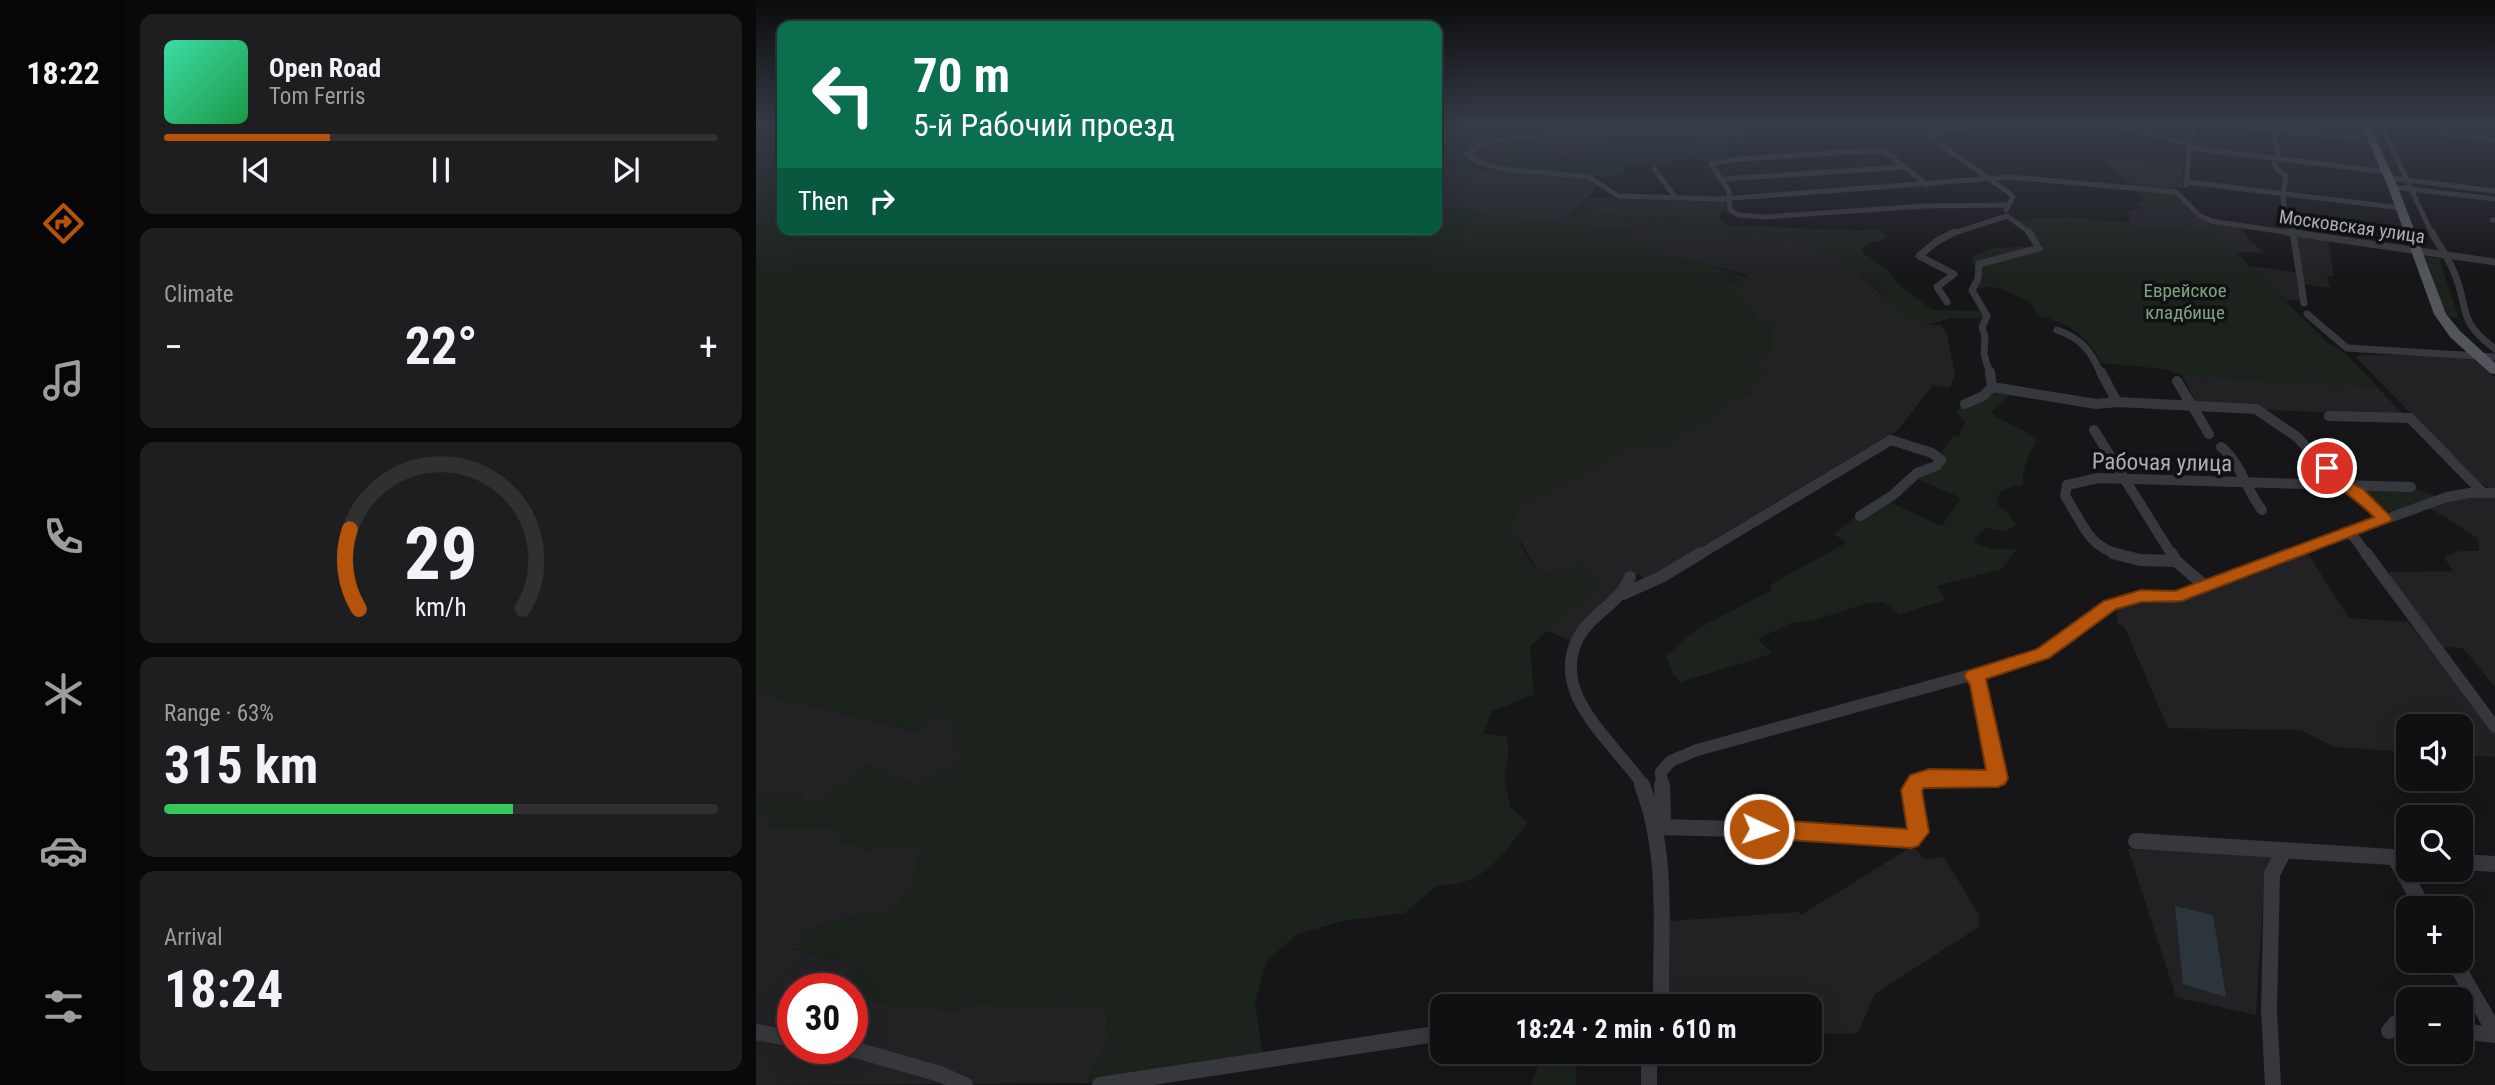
<!DOCTYPE html>
<html lang="en">
<head>
<meta charset="utf-8">
<style>
  :root { --surface:#101012; --page:#1e1e20; --text:#f1f3f6; --muted:#9c9d9f; --line:#303032; --accent:#b45309 }
  body { margin:0; font-family:"Roboto Condensed",sans-serif; background:var(--page); color:var(--text); height:100vh; display:flex; flex-direction:column; font-size:26px; white-space:nowrap }
  * { box-sizing:border-box; margin:0 }
  p { font-size:23px; color:var(--muted) }
  .icon { flex:none; width:38px; height:38px; fill:none; stroke:currentColor; stroke-width:2; stroke-linecap:round; stroke-linejoin:round }
  .map { position:relative; flex:1; overflow:hidden }
  .panel { display:flex; flex-direction:column; gap:14px; padding:14px; background:#09090a; width:630px }
  .panel>* { flex:none }
  .top-card { position:absolute; left:21px; top:21px; width:665px; height:214px; border-radius:14px; box-shadow:0 7px 28px #0002,0 0 0 2px var(--line); background:#0b6e4f; color:#fff; overflow:hidden }
  .buttons { position:absolute; left:1640px; top:714px; display:grid; gap:14px }
  .buttons a { display:grid; place-items:center; width:77px; height:77px; border-radius:14px; background:var(--surface); box-shadow:0 7px 28px #0002,0 0 0 2px var(--line); font-size:35px }
  .speed { position:absolute; left:21px; top:973px; display:flex; gap:14px; font-size:35px; font-weight:700; text-align:center }
  .speed>* { display:grid; place-content:center; width:91px; height:91px; border-radius:50%; background:var(--surface); box-shadow:0 7px 28px #0002,0 0 0 2px var(--line); line-height:1 }
  .speed .limit { border:10px solid #d22; background:#fff; color:#111 }
  .pin { position:absolute; display:grid; place-items:center; width:60px; height:60px; color:#fff; margin:-30px; border:4px solid #fff; border-radius:50%; box-shadow:0 2px 7px #0007 }
  .me { position:absolute; width:77px; margin:-38px; rotate:93deg; stroke-linejoin:round; filter:drop-shadow(0 0 5px #0008) }
  .turn { display:flex; align-items:center; gap:24px; height:147px; padding:0 21px; font-size:32px }
  .turn .icon { width:91px; height:91px; stroke-width:2.5 }
  .turn b { display:block; font-size:49px; line-height:60px }
  .then { display:flex; align-items:center; height:66px; padding:0 21px; background:#0003; gap:14px; font-size:26px }
  .big { font-size:52px; font-weight:700; line-height:1.1 }
  .panel .tile { flex:1; display:flex; flex-direction:column; justify-content:center; gap:10px; min-width:0; padding:0 24px; border-radius:14px; background:var(--page) }
  .panel .dial { align-items:center; gap:0 }
  .dial svg { height:182px; overflow:visible; fill:none; stroke:var(--line); stroke-width:7; stroke-linecap:round; text-anchor:middle }
  .dial text { fill:var(--text); stroke:none }
  .song { display:flex; align-items:center; gap:21px }
  .cover { width:84px; height:84px; border-radius:10px; background:linear-gradient(135deg,hsl(160 70% 55%),hsl(140 70% 35%)) }
  .played { height:7px; border-radius:4px; background:linear-gradient(90deg,var(--accent) 30%,var(--line) 30%) }
  .keys { display:flex; justify-content:space-around; direction:ltr }
  .heat { display:flex; justify-content:space-between; align-items:center; font-size:38px; direction:ltr }
  .charge { height:10px; border-radius:5px; background:linear-gradient(90deg,#34c759 63%,var(--line) 0) }
  .trip { position:absolute; left:674px; top:994px; width:392px; height:70px; border-radius:14px; background:var(--surface); box-shadow:0 7px 28px #0002,0 0 0 2px var(--line); font-weight:700; line-height:70px; text-align:center }
  main { display:flex; flex:1; min-height:0 }
  .menu { display:flex; flex-direction:column; width:126px; justify-content:space-around; align-items:center; background:#060607; color:var(--muted) }
  .menu .icon { width:49px; height:49px }
  .menu .current { color:var(--accent) }
  .menu b { font-size:32px; color:var(--text) }
  .map>svg:first-child { display:block }
  .built { fill:#222225 }
  .green { fill:#1c231d }
  .water { fill:#2c353c }
  .lines { fill:none; stroke-linecap:round; stroke-linejoin:round }
  .street-far4 { stroke:#37383d; stroke-width:5 }
  .street-far3 { stroke:#37383d; stroke-width:7 }
  .street-far2 { stroke:#37383d; stroke-width:10 }
  .street-far1 { stroke:#37383d; stroke-width:12 }
  .street { stroke:#37383d; stroke-width:16 }
  .primary { fill:#53555c; fill-rule:evenodd }
  .route { fill:#b45309; stroke:#753606; stroke-width:2 }
  .labels { text-anchor:middle; stroke-width:7; stroke-linejoin:round; paint-order:stroke }
  .far-street-label { font-size:19px; fill:#a8adb8; stroke:#111113 }
  .far-park-label { font-size:19px; fill:#7fa381; stroke:#111113 }
  .street-label { font-size:23px; fill:#a8adb8; stroke:#111113 }
</style>
</head>
<body>
<main>
<nav class="menu">
<b>18:22</b>
<svg class="icon current" aria-label="directions" viewBox="0 0 24 24"><path d="M12 3l9 9-9 9-9-9zM9 14v-3h6M13 9l2 2-2 2"/></svg>
<svg class="icon" aria-label="music" viewBox="0 0 24 24"><path d="M9 18V5l10-2v13"/><circle cx="6" cy="18" r="3"/><circle cx="16" cy="16" r="3"/></svg>
<svg class="icon" aria-label="phone" viewBox="0 0 24 24"><path d="M5 4h4l2 5-3 2q2 4 5 5l2-3 5 2v4C11 20 4 13 5 4z"/></svg>
<svg class="icon" aria-label="climate" viewBox="0 0 24 24"><path d="M12 3v18M4 7l16 10M4 17L20 7"/></svg>
<svg class="icon" aria-label="car" viewBox="0 0 24 24"><path d="M5 17H2v-5l4-1 3-4h7l3 4 3 1v5h-3M9 17h6M6 11h13"/><circle cx="7" cy="17" r="2"/><circle cx="17" cy="17" r="2"/></svg>
<svg class="icon" aria-label="filters" viewBox="0 0 24 24"><path d="M4 7h16M4 17h16"/><circle cx="9" cy="7" r="2"/><circle cx="15" cy="17" r="2"/></svg>
</nav>
<section class="panel">
<div class="tile">
<div class="song"><i class="cover"></i><div><b>Open Road</b><p>Tom Ferris</p></div></div>
<div class="played"></div>
<div class="keys"><svg class="icon" aria-label="previous" viewBox="0 0 24 24"><path d="M18 5L8 12l10 7zM5 5v14"/></svg><svg class="icon" aria-label="pause" viewBox="0 0 24 24"><path d="M8 5v14M16 5v14"/></svg><svg class="icon" aria-label="next" viewBox="0 0 24 24"><path d="M6 5l10 7-10 7zM19 5v14"/></svg></div>
</div>
<div class="tile"><p>Climate</p>
<div class="heat"><a>−</a><b class="big">22°</b><a>+</a></div>
</div>
<div class="tile dial"><svg viewBox="0 0 100 80">
<path d="M14 69A42 42 0 1 1 86 69"/>
<path d="M14 69A42 42 0 0 1 10 34" stroke="#b45309"/>
<text x="50" y="56" font-size="32" font-weight="700">29</text>
<text x="50" y="72" font-size="11">km/h</text>
</svg></div>
<div class="tile"><p>Range · 63%</p><b class="big">315 km</b><div class="charge"></div></div>
<div class="tile"><p>Arrival</p><b class="big">18:24</b></div>
</section>
<div class="map">
<svg width="1739" height="1085" viewBox="0 0 1739 1085">
  <rect width="100%" height="100%" fill="#161618"/>
  <g class="built">
    <path d="M832,124H1064L970,137L961,131L852,133L838,141L832,155L789,161L754,162L720,152L727,142L713,149L706,148L724,139L821,128L820,126Z"/>
    <path d="M1349,159L1426,163L1427,188H1377Z"/>
    <path d="M681,166L802,175L824,178L839,183L840,187L836,193L811,220L860,222L992,238L996,234L1049,243L1070,252L1094,264L1146,315L1171,325H1185L1191,334L1199,375L1194,388L1177,385L1142,430L1091,465L892,582L884,574L872,576L818,642L803,636L791,630L849,583L817,567L784,575L763,539L752,534L756,509L875,448H901L962,415L953,410L994,393L989,389L1010,373L998,369L1003,321L983,293L936,275L943,272L983,285L990,275L953,265L897,254L896,247L873,239L877,232L744,217L681,207Z"/>
    <path d="M840,202H967L970,204L963,219L835,215Z"/>
    <path d="M1383,209L1435,211L1443,218L1485,227L1492,239L1509,253L1480,252L1460,232L1380,229L1374,223L1372,212Z"/>
    <path d="M1542,237L1572,240L1578,277L1571,276L1574,288L1546,284Z"/>
    <path d="M1495,266L1539,272L1545,301L1529,300Z"/>
    <path d="M1605,355H1681L1716,358L1739,377V490L1720,481L1600,357Z"/>
    <path d="M1426,375L1621,387L1648,415L1508,410L1440,402Z"/>
    <path d="M1739,496V687L1707,648L1685,647L1629,572L1697,571L1688,557L1705,551H1723L1722,538L1674,508L1702,498Z"/>
    <path d="M1551,552L1593,618L1652,622L1739,733V757L1705,755L1704,726H1652V752L1578,747L1545,730L1412,728L1368,626L1362,624L1360,607Z"/>
    <path d="M0,692L164,732L178,717L204,721L206,755L192,772L177,778L172,777L162,786L111,765L67,800L63,799L49,807L45,794L3,798L0,797Z"/>
    <path d="M0,810L19,819L10,828L88,827L78,842L98,844L106,852L167,842L155,886L138,909L50,928L37,949L105,966L87,989H37V1048H96V1000L204,1012L219,1003L351,1008L352,1042L330,1083L0,1085Z"/>
    <path d="M1157,846L1169,859L1188,857L1223,915L1224,926L1119,994L1101,1034L1054,1033V1006H910L913,998L914,921L1043,912L1045,915Z"/>
    <path d="M1372,849L1517,856L1509,871L1500,1015L1420,997Z"/>
  </g>
  <g class="green">
    <path d="M0,124H26V229H681V207L773,220H802L816,217L832,198L971,200L974,213L968,211L970,204L967,202H840L835,215L963,219L972,225L1106,231L1120,229L1130,235L1126,240L1117,242L1106,248L1107,253L1133,270L1141,283L1176,310L1227,311L1228,318H1196L1171,325L1144,317L1145,315L1124,295L1126,294L1094,264L1070,252L1049,243L996,234L992,238L860,222L802,220L800,223L878,232L874,239L899,243L897,246L902,247L897,254L953,265L997,279L983,285L943,272L937,275L983,293L1003,321L1017,322L1016,348L998,369L1011,374L990,389L995,392L954,410L963,416L901,448H875L757,509L762,518L752,534L763,538L765,546L784,575L817,567L824,561L849,583L774,646L778,694L735,712L727,734L751,736L753,752L748,776L754,807L772,822C747,854 727,888 682,885L648,913L587,921L541,934L511,961L499,1001L506,1052L330,1083L352,1042L351,1009L219,1003L204,1012L96,1000V989H87L104,966L36,948L50,928L138,909L155,886L166,843L106,852L98,844L78,842L87,827L8,828L19,819L0,810V797L45,794L49,807L64,799H68L111,765L162,786L172,777L177,778L185,771H192L205,756L196,752L204,742L190,738L204,722L178,717L165,732L0,692Z"/>
    <path d="M681,124H840L721,140L707,147L710,148L708,154L729,165L717,168L681,166Z"/>
    <path d="M1064,124H1161L1135,125L1134,133L1116,140L1119,144L1094,143L1081,137L1062,139L1022,133L995,142L993,149L974,151V155L980,158L949,163L937,157L903,164L900,167L888,163L865,166L870,175C825,178 754,179 713,155L720,152L755,162L743,152L788,146L804,160L832,155L836,149L837,139L851,133L861,134L855,137C869,149 917,138 937,137L935,133L963,132L970,137Z"/>
    <path d="M1378,190L1418,194L1435,211L1383,209L1380,203L1389,201Z"/>
    <path d="M1312,217L1374,223L1380,229L1460,232L1571,342L1590,354L1621,387L1426,375L1408,369L1345,363C1333,336 1310,321 1282,316L1274,302C1265,298 1244,287 1236,287C1231,287 1225,289 1219,288L1228,278L1220,275L1216,256L1237,248L1287,246L1275,230L1260,220Z"/>
    <path d="M1670,257L1683,258L1703,319L1692,316L1684,299Z"/>
    <path d="M1242,390L1257,392L1235,413C1250,425 1269,427 1281,442C1272,452 1266,471 1267,484L1244,491L1241,504L1253,514L1260,525L1250,531L1230,528L1217,542L1236,549H1260L1246,569L1180,586L1190,600L1144,614L1127,602L1112,603L1055,621L1035,623L1002,639L1016,654L924,682L917,674L910,656L941,629L1016,590L1014,585L1090,543L1078,534L1124,498L1186,526L1205,498L1162,479L1188,461L1187,451L1197,436L1202,437L1209,422L1200,412C1208,399 1228,396 1242,390Z"/>
    <path d="M1612,487C1635,488 1662,484 1681,498L1635,512L1631,511L1611,492Z"/>
    <path d="M793,1054L821,1060L820,1085H775L783,1063Z"/>
  </g>
  <path class="water" d="M1419,906L1457,915L1470,997L1427,984Z"/>
  <g class="lines">
    <g class="street-far4">
      <path d="M1343,124L1376,129L1434,144"/>
      <path d="M1468,124L1601,139"/>
      <path d="M1516,124L1522,156L1518,162L1520,168L1530,176C1528,186 1526,196 1528,206C1530,217 1538,221 1537,234"/>
      <path d="M1625,124L1676,234"/>
      <path d="M1207,126L1206,129L1170,134L1252,192L1257,197L1250,210"/>
      <path d="M991,130L931,133L829,131L733,141L710,154L722,162L747,169L833,177L862,196L965,199L1254,177L1420,192"/>
      <path d="M1684,134L1739,140"/>
      <path d="M1435,148L1631,172"/>
      <path d="M898,169L920,198"/>
      <path d="M1634,178L1739,191"/>
      <path d="M967,179L1149,167"/>
      <path d="M1431,182L1646,208"/>
      <path d="M1171,185L1127,150L982,159L955,164L973,191L974,210L982,215L1008,217L1169,206L1250,205"/>
      <path d="M1430,185L1434,142L1440,124"/>
      <path d="M1637,187L1739,199"/>
      <path d="M1420,192L1443,215L1455,221L1543,234"/>
      <path d="M1251,216L1276,234"/>
      <path d="M1736,220H1739"/>
      <path d="M1195,234L1251,216"/>
    </g>
    <g class="street-far3">
      <path d="M1531,232L1739,262"/>
      <path d="M1537,232L1548,303"/>
      <path d="M1676,232C1682,245 1692,256 1697,270C1715,309 1698,318 1739,349"/>
      <path d="M1191,302L1181,287L1198,274L1163,256L1181,241L1199,232"/>
      <path d="M1551,314L1591,348L1739,357"/>
      <path d="M1301,330C1325,338 1335,351 1345,374"/>
      <path d="M1234,374L1228,354L1229,337L1226,327L1231,316L1216,290L1222,279L1223,264L1283,248L1273,232"/>
    </g>
    <g class="street-far2">
      <path d="M1345,372L1361,402"/>
      <path d="M1421,381L1453,434"/>
      <path d="M1236,387L1340,404L1361,402L1500,409L1541,437L1586,485L1602,492L1628,519"/>
      <path d="M1209,404L1227,396L1236,387L1234,372"/>
      <path d="M1573,416L1654,418L1727,493"/>
      <path d="M1338,430L1416,555"/>
      <path d="M1465,447C1485,463 1490,490 1506,510"/>
      <path d="M1590,532L1598,537L1611,555"/>
      <path d="M943,555L1135,440L1176,453L1185,460L1180,466L1161,473L1137,495L1104,516"/>
      <path d="M1364,555C1331,546 1327,523 1309,496L1311,485L1342,478L1655,487"/>
      <path d="M1531,555L1691,497L1713,493H1739"/>
    </g>
    <g class="street-far1">
      <path d="M1357,553L1384,560L1420,561"/>
      <path d="M1415,553L1420,561L1449,586"/>
      <path d="M1610,553L1739,727"/>
      <path d="M874,577C864,604 835,613 822,638C798,686 839,725 868,761C875,769 883,777 887,787"/>
      <path d="M867,594L905,577L945,553"/>
      <path d="M906,787L905,772L915,761L941,750L1270,660L1307,642L1354,605L1385,596L1420,597L1535,553"/>
      <path d="M1158,787L1183,777L1242,778L1223,684L1218,676"/>
    </g>
    <g class="street">
      <path d="M886,785C912,851 905,924 905,993L900,1006"/>
      <path d="M901,827L907,817L906,785"/>
      <path d="M901,827L1026,830L1155,839L1162,832L1155,790L1160,785"/>
      <path d="M1380,841L1652,858"/>
      <path d="M1639,858L1668,908"/>
      <path d="M1704,862L1739,864"/>
      <path d="M1698,961L1739,1032"/>
      <path d="M1633,1031L1640,1023L1652,1025"/>
      <path d="M1704,1031L1739,1035"/>
      <path d="M0,1032L37,1039"/>
      <path d="M93,1048L184,1074L209,1085"/>
      <path d="M893,1052V1085"/>
      <path d="M344,1085L686,1033"/>
      <path d="M1517,1085L1513,1010L1516,874L1528,851"/>
    </g>
    <path class="primary" d="M1605,124H1613L1642,187L1690,314L1704,331L1739,363V374L1734,373L1694,337L1678,314L1632,187Z"/>
  </g>
  <linearGradient id="sky" x2="0" y2="1"><stop stop-color="#0c0c0d"/><stop offset="0.45" stop-color="#363c48"/><stop offset="1" stop-color="#363c48" stop-opacity="0"/></linearGradient>
  <rect width="1739" height="276" fill="url(#sky)"/>
  <path class="route" d="M1571,463L1576,465L1591,481L1607,489L1633,515L1636,519L1633,522L1426,601L1385,602L1360,609L1293,658L1230,679L1252,778L1249,784L1242,787L1168,788L1166,791L1173,832L1162,846L1155,848L1003,838L995,835L992,829L995,822L1003,819L1151,829L1145,790L1154,775L1173,769L1230,770L1214,685L1208,676L1211,671L1281,649L1348,601L1385,590L1419,591L1618,517C1601,500 1582,489 1566,471L1564,468L1566,465Z"/>
  <g class="labels">
    <g class="far-street-label">
      <text transform="translate(1596 226) rotate(8)" y="7">Московская улица</text>
    </g>
    <g class="far-park-label">
      <text x="1429" y="297">Еврейское<tspan x="1429" dy="22">кладбище</tspan></text>
    </g>
    <g class="street-label">
      <text transform="translate(1406 462) rotate(1)" y="8">Рабочая улица</text>
    </g>
  </g>
</svg>
<div class="buttons">
<a><svg class="icon" aria-label="sound" viewBox="0 0 24 24"><path d="M4 9h4l5-4v14l-5-4H4zM17 9q2 3 0 6"/></svg></a>
<a><svg class="icon" aria-label="search" viewBox="0 0 24 24"><circle cx="10" cy="10" r="6"/><path d="M15 15l6 6"/></svg></a>
<a>+</a>
<a>−</a>
</div>
<div class="speed"><div class="limit">30</div></div>
<div class="pin" style="left:1571px;top:468px;background:#d93025"><svg class="icon" aria-label="arrive" viewBox="0 0 24 24"><path d="M6 21V4h12l-3 4 3 4H6"/></svg></div>
<svg class="me" style="left:1003px;top:829px" viewBox="-20 -20 40 40"><circle r="17" fill="#b45309" stroke="#fff" stroke-width="3"/><path d="M0-11L8 9 0 5-8 9z" fill="#fff"/></svg>
<div class="trip">18:24 · 2 min · 610 m</div>
<div class="top-card">
<div class="turn"><svg class="icon" aria-label="left" viewBox="0 0 24 24"><path d="M17 20v-9H6M10 6l-5 5 5 5"/></svg><div><b>70 m</b>5-й Рабочий проезд</div></div>
<div class="then">Then<svg class="icon" aria-label="right" viewBox="0 0 24 24"><path d="M7 20v-9h11M14 6l5 5-5 5"/></svg></div>
</div>
</div>
</main>
</body>
</html>
